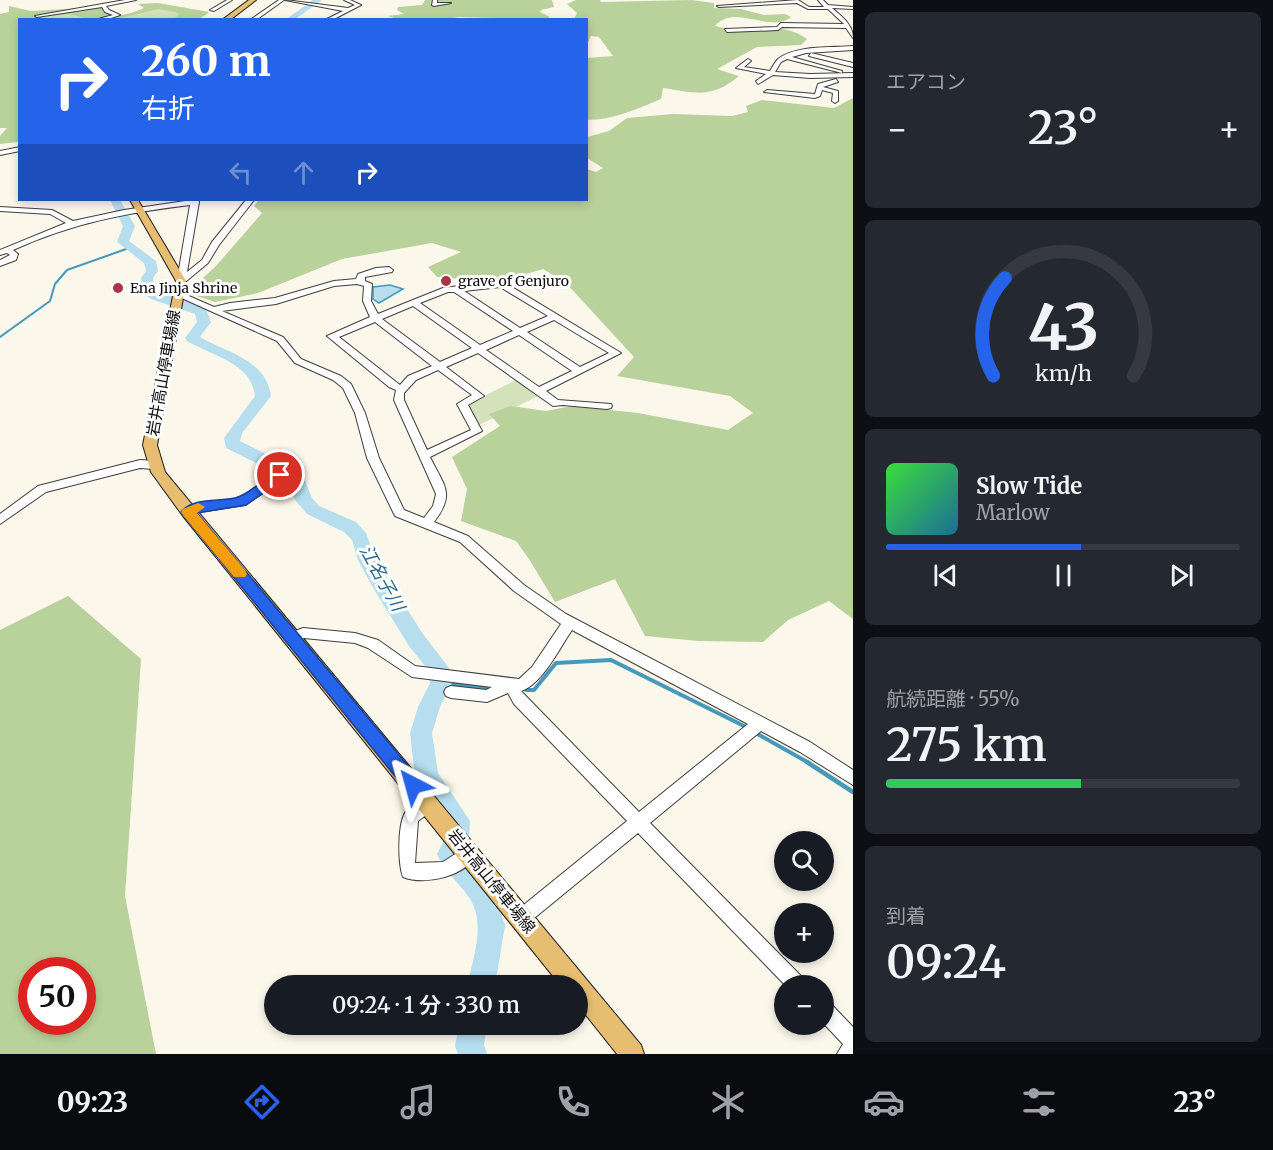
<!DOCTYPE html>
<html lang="ja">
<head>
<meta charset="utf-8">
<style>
  :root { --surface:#171b24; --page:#242831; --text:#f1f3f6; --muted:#9ea1a6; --line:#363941; --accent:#2563eb }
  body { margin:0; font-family:Merriweather,"Noto Sans JP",serif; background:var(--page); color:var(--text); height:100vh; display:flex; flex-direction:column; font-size:22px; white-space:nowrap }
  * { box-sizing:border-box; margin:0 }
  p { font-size:20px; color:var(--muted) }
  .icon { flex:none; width:33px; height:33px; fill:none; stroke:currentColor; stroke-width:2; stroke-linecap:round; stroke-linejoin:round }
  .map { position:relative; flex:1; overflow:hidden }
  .drawer { display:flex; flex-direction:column; gap:12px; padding:12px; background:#0d0f14; width:420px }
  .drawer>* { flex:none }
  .top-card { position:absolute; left:18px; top:18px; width:570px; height:183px; border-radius:0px; box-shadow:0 3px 9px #0003; background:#2563eb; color:#fff; overflow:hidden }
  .controls { position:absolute; left:774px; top:831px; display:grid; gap:12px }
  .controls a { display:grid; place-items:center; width:60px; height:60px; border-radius:50%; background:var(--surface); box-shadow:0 3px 9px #0003; font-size:30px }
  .speed { position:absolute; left:18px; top:957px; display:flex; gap:12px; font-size:30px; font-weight:700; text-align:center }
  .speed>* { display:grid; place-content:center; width:78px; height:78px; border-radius:50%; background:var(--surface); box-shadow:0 3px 9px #0003; line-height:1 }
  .speed .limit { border:9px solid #d22; background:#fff; color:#111 }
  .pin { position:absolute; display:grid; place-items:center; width:51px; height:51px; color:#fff; margin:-26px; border:3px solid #fff; border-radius:50%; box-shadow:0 2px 6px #0007 }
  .me { position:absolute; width:66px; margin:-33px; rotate:321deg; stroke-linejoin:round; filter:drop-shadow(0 0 4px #0008) }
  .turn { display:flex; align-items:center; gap:21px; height:126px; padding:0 24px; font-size:27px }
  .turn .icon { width:78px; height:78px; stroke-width:2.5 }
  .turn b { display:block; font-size:42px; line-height:51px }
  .lanes { display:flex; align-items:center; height:57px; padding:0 24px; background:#0003; justify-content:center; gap:30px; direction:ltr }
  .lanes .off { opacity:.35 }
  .big { font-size:45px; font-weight:600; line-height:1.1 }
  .drawer .tile { flex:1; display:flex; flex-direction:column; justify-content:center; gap:9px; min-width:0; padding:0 21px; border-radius:9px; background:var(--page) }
  .drawer .dial { align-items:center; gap:0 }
  .dial svg { height:156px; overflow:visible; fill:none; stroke:var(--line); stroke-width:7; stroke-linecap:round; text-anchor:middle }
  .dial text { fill:var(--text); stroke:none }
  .song { display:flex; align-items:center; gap:18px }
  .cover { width:72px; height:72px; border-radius:9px; background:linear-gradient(135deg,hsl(120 70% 55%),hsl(200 70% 35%)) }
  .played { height:6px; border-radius:3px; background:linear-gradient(90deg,var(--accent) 55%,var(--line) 55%) }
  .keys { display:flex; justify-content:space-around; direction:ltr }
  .heat { display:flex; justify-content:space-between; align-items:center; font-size:33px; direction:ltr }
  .charge { height:9px; border-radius:4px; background:linear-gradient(90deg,#34c759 55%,var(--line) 0) }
  .trip { position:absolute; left:264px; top:975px; width:324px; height:60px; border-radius:30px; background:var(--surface); box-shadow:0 3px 9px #0003; font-weight:600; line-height:60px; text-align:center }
  .tabs { display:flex; height:96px; justify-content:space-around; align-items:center; background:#090b0e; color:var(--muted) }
  .tabs .icon { width:42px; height:42px }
  .tabs .selected { color:var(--accent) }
  .tabs b { font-size:27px; color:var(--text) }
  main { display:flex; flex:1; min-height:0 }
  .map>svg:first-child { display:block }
  .green { fill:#d3e2ba }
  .forest { fill:#b9d19b; fill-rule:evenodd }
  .water { fill:#b6deee; stroke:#4799bb; stroke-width:1.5 }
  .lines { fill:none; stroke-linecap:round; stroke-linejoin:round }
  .stream-far2 { stroke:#4799bb; stroke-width:2 }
  .stream-far1 { stroke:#4799bb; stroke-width:4 }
  .stream { stroke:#4799bb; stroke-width:4.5 }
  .river { fill:#b6deee; fill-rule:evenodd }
  .minor-casing { stroke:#3e3e3e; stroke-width:2 }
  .major-casing { stroke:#1c1c1c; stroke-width:2 }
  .minor { fill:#fff; fill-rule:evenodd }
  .major { fill:#e7be71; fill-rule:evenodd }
  .route { fill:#2563eb; stroke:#184099; stroke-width:1.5 }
  .slow { fill:#f59e0b }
  .poi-dot { fill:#a93546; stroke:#fff; stroke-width:2 }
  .labels { text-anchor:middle; stroke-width:6; stroke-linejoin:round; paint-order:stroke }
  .far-poi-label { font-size:14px; fill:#0b0b0b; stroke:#fff; text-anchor:start }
  .street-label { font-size:16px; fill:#0b0b0b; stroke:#fff }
  .water-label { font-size:18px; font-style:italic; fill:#25698c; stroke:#fff }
</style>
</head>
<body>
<main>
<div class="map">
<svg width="853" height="1054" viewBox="0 0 853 1054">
  <rect width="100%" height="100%" fill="#fcf7eb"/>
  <g class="green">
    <path d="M157,3L209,12L205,16L196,20H20L101,7C117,24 138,10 157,3Z"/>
    <path d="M516,380L538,396L479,425L468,407L470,403Z"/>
  </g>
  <g class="forest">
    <path d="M425,0H552L554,7L541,10L540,12L550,17L545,19L459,17C438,21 408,24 388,16L404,14L397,10L398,7L422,5Z"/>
    <path d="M576,0H600L601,2L691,0L714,3V8L741,9L764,15L785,14L791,17C769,34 735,3 715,26C748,36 778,18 807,39L801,45L757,47L717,69L739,76C711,99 697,93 663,88L661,99C637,109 613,120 587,120V58L613,56L599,37L591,36L587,44L586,20L574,19L577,13L567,4Z"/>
    <path d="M157,3L209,12L197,20L173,19L179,15L178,13L159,9L116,19H88L70,14L44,15L40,19L20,20L19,142L0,144V136L7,128H0V14L9,12V6L31,11L101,7C113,20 128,15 144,8L138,4Z"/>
    <path d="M853,98V619L829,601L788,620L763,642L699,641L645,636L615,579L555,602L529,559L516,541L461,521L467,489L452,457L500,426L489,414L511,406L546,411L572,406L638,413L728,430L753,413L730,396L617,376L634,357L566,283L543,269L500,282L437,277L428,267L461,252L432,243L342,259L258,293L215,302L187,293L216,266L262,213L254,206L259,200H586L587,169L596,172L603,168L587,158V137L609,131L627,118L673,114L732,116L748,112L746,106L762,100L834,108Z"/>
    <path d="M68,596L141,659L125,896L156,1054H0V630ZM82,970V1022H32V970Z"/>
  </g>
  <path class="water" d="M390,285L403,289L379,303L373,299V287Z"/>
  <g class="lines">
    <path class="stream-far2" d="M0,337L50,301L55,284L67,270L129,248"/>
    <g class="stream-far1">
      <path d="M441,683L492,688"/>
      <path d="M526,690H534L556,663L611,660L746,727"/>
      <path d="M754,732L809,763"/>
    </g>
    <path class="stream" d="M807,762L853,792"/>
    <g class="river">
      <path d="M313,0H322L294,20H285Z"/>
      <path d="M110,200H120L135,226L129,241L156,261L158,271L153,278L154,288L206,309L211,322L200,337C227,353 266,359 271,396L242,433L240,441L298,470L304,478L312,498L319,506L356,522L366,533L376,560L389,581L423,634L449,668L452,683L440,707L432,733L438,773L470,821L469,839L464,853L490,884L505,925L495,986H467C473,958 486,925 470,899C460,883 444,872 437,854L444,840L446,824L415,776L410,733L418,707L430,683L429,671L409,646L375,591L358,560L352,540L344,532L307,514L295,500L286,478L226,448L224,438L255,396C252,363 212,356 187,341L185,338L197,322L195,314L151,299L142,293L141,278L146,271L144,263L117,242L123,226Z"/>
      <path d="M459,1024H487L484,1045L487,1054H458L455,1046Z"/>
    </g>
    <defs>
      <g id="minor">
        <path d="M125,0H136L106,6L109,10L120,15L105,20H95L113,15L105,12L102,7L37,17L35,16Z"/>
        <path d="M227,0H232L214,11L210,10Z"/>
        <path d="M279,0H284L256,20H250Z"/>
        <path d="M285,0L348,8L355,5L344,0H350L361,5L332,20H325L343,11Z"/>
        <path d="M433,0H437V3H451L434,6L432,5Z"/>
        <path d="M798,0L809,7H824L818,0H823L828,5L853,7V9L832,8C841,16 853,24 853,38L846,28L782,27L778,30L727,32L725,29L777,27L781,23L844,24L828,9H808L797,3L719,7L717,6Z"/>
        <path d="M853,46V50L806,53L792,57L842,71V73L787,59L781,62L775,72L810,74L853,73V77L810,78L773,75L758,84L756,81L766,74L736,68L748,59L751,61L744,67L770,71C772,68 775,62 778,59C796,45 830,48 853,46Z"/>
        <path d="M811,53L853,63V67L809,56Z"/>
        <path d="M836,79L838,82L823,87L838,91V101L835,103L832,101L833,93L822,90L820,96L815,98L764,92L767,90L815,94L818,84Z"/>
        <path d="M20,147V151L0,155V151Z"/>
        <path d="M192,200H198L199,202L187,272L202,260L212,242L246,200H254L219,245L208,263L184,283L177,281L190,205C125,213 73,223 13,250L18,254L16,260L0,266V260L10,255L7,253L0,255V250L66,223L50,214L0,211V207L52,210L73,221L124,210Z"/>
        <path d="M389,267L393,270L392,272L365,277V281L372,284L371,301L378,314L443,288L502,281L621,353L546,391L558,400L611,404L612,406L611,408L607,409L563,405L553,406L478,353L446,367L484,396L468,405L482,431L430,457C444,486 456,493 434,522L468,536L524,585L566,614L810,742L853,770V785L800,752L761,731L650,823L805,980L808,986H786L638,833L527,924L521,927L515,924L512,918L515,912L627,821L514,704L508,693L487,702L451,698L446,696L444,692L446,688L451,686L486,690L492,687L412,677L368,648L355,643L304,638L292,643L287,642L285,638L287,634L303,628L355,633L378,640L415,666L519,679L532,667L561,624L514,591L460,542L395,516L367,458L355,413L343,388L333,380L295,363L277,341L175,295L176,293H182L214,307L230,303L275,298L334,281L356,279L358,274L376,268ZM357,284L364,286L363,301L370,317L327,336L389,387L396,390L394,400L436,494L433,506L424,518L404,510L379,458L365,413L351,384L341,376L301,359L283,337L222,311L276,304L334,286ZM500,287L548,316L520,328L464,291ZM448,292H454L513,331L480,345L420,303ZM413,306L472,348L440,362L382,319ZM554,320L609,353L580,367L527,332ZM375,322L432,366L408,376L400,385L339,337ZM519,335L572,371L539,387L486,350ZM438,370L472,395L457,404L471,430L427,450L404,400V393L416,380ZM572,630L748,724L639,812L521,691C542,685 560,647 572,630Z"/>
        <path d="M140,460L154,461L160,465L154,469L140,468L46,492L0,524V514L38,486Z"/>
        <path d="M295,462L301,466L299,469L245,505L200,512L188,516L182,512C194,499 219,503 235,499C254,494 275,469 295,462Z"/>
        <path d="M428,797L434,799L436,804L434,809L418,821L415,863L443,862L469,845L475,847L477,853C467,876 425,886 403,877C398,864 397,821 407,810C412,804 421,799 428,797Z"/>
        <path d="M824,1002L831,1004L853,1027V1054H837L843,1044L824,1024Z"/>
      </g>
      <g id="major">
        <path d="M249,0H256L230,20H222Z"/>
        <path d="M130,200H138L186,281L157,445L165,472L586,979L641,1045L644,1054H617L578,1005V986H561L183,516L151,472L143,445L176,281Z"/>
      </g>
    </defs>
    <use href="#minor" class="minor-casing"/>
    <use href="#major" class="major-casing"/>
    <use href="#minor" class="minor"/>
    <use href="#major" class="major"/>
  </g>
  <path class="route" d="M280,471L285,472L286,475L285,478L246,505L197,513L420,780L422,785L420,791L413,794L407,791L181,512C193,497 219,502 235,498C252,494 264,476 280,471Z"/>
  <path class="slow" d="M198,503L205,507L197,513L245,570L247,574L245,577H234L183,515L181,512L183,509Z"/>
  <g class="poi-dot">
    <circle cx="446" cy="281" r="6"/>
    <circle cx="118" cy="288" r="6"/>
  </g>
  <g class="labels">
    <g class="far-poi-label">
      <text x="458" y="286">grave of Genjuro</text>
      <text x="130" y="293">Ena Jinja Shrine</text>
    </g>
    <g class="street-label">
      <text transform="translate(163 373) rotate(-80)" y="6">岩井高山停車場線</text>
      <text transform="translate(492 881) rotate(51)" y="6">岩井高山停車場線</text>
    </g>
    <g class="water-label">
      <text transform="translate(382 578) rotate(61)" y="6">江名子川</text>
    </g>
  </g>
</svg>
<div class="controls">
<a><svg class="icon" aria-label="search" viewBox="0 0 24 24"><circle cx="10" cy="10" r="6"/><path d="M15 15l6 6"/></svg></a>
<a>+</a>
<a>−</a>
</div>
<div class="speed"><div class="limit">50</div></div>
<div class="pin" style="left:280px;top:475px;background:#d93025"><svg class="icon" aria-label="arrive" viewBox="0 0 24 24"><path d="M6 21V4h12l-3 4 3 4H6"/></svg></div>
<svg class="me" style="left:413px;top:785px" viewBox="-20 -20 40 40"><path d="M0-17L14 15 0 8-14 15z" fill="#2563eb" stroke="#fff" stroke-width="4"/></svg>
<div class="trip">09:24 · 1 分 · 330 m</div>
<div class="top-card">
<div class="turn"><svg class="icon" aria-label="right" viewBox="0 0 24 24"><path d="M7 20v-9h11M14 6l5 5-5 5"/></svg><div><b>260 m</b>右折</div></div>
<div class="lanes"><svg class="icon off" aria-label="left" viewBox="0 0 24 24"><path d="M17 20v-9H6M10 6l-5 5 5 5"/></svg><svg class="icon off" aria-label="ahead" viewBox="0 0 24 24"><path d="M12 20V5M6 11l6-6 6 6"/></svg><svg class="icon" aria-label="right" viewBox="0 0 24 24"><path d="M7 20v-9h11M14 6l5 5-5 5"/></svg></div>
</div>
</div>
<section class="drawer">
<div class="tile"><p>エアコン</p>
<div class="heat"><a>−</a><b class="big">23°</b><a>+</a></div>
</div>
<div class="tile dial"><svg viewBox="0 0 100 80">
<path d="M14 69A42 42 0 1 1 86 69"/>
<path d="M14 69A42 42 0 0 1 20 19" stroke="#2563eb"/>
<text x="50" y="56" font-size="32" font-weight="700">43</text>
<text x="50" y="72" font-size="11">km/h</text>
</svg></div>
<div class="tile">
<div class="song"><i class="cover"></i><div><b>Slow Tide</b><p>Marlow</p></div></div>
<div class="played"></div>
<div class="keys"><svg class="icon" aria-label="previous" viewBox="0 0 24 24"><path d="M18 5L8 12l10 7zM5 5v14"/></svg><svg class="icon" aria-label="pause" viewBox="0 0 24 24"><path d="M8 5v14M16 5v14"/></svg><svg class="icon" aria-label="next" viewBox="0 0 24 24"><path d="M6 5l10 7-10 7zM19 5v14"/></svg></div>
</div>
<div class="tile"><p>航続距離 · 55%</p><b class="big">275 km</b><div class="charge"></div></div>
<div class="tile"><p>到着</p><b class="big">09:24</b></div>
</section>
</main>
<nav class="tabs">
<b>09:23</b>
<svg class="icon selected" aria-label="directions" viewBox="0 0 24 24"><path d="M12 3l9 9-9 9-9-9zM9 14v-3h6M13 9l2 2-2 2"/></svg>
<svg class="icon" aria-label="music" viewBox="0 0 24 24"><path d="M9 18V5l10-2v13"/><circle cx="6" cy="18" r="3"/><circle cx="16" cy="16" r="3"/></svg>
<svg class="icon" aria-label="phone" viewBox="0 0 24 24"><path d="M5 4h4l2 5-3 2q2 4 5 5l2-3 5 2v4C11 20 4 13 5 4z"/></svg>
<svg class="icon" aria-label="climate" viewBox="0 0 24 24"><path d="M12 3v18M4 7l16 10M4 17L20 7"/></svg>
<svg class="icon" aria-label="car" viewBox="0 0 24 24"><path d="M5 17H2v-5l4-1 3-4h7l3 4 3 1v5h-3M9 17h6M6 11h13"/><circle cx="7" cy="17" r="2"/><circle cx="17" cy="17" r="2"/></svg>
<svg class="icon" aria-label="filters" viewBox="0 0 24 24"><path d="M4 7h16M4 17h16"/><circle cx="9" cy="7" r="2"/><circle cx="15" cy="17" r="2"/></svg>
<b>23°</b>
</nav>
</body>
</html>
